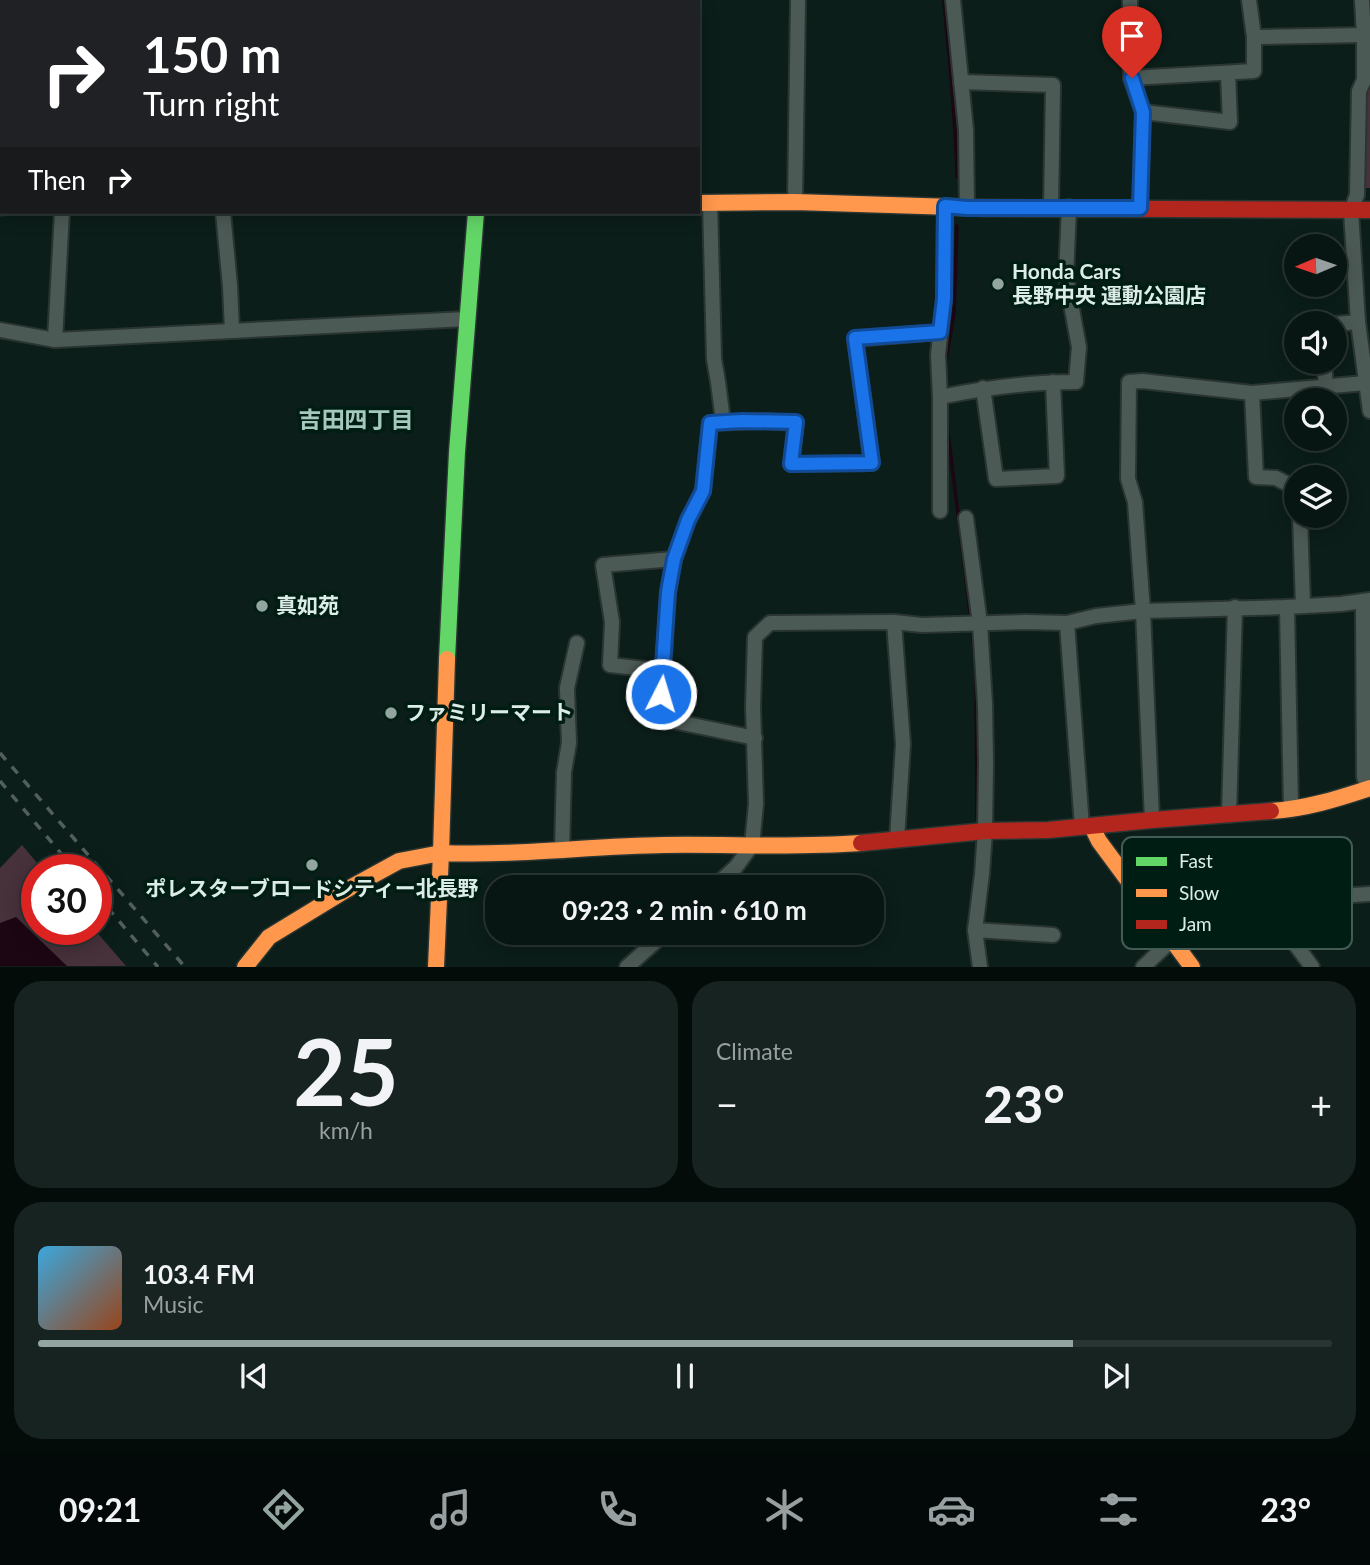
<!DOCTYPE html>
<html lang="en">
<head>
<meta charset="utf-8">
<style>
  :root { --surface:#081613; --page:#162321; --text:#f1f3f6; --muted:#989fa0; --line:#293533; --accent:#92a59e }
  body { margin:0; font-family:Lato,"Noto Sans JP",sans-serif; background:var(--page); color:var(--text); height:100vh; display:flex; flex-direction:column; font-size:26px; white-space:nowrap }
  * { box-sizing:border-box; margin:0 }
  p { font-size:23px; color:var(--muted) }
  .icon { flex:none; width:38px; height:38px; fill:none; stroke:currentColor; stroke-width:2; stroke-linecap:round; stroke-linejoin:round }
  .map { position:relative; height:967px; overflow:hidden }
  .side { display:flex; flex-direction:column; gap:14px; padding:14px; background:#040c0a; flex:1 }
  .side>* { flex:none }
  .hud { position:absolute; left:0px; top:0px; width:700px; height:214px; box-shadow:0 4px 18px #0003,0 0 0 2px var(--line); background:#202124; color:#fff; overflow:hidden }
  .needle { width:46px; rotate:268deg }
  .fabs { position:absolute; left:1284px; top:234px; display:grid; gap:14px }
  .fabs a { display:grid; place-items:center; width:63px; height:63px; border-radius:50%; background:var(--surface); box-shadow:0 4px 18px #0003,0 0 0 2px var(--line); font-size:35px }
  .speed { position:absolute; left:21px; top:854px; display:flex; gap:14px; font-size:35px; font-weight:700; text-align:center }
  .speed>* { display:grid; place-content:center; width:91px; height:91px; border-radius:50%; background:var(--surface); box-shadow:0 4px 18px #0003,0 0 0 2px var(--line); line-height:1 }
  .speed .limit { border:10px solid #d22; background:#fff; color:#111 }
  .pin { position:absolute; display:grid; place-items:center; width:60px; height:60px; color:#fff; margin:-72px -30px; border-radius:50% 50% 50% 0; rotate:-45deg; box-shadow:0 0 7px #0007 }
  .pin .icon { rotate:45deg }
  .me { position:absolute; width:77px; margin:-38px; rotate:5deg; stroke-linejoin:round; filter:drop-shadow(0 0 5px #0008) }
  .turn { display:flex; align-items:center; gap:24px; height:147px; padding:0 28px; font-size:32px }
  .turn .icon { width:91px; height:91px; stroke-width:2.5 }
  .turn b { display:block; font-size:49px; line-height:60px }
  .then { display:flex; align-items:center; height:66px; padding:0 28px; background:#0003; gap:14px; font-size:26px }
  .big { font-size:52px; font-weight:700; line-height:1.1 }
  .side .widget { flex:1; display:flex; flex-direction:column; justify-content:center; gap:10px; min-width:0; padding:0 24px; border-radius:28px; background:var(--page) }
  .side .dial { align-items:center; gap:0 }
  .dial b { font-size:91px; line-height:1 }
  .song { display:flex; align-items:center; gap:21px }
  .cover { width:84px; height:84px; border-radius:10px; background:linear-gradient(135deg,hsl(200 70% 55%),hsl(20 70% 35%)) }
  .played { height:7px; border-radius:4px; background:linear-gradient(90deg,var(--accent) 80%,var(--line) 80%) }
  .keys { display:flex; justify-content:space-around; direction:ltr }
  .heat { display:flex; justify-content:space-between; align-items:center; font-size:38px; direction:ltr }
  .side .tiles { flex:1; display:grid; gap:14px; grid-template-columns:1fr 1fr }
  .widget:last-child { grid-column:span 2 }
  .trip { position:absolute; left:485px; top:875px; width:399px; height:70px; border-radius:28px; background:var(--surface); box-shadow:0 4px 18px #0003,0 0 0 2px var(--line); font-weight:700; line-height:70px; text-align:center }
  .menu { display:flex; height:112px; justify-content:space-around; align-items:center; background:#030908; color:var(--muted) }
  .menu .icon { width:49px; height:49px }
  .menu .active { color:var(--accent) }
  .menu b { font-size:32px; color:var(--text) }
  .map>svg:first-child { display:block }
  .green { fill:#47313b }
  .water { fill:#1c0613 }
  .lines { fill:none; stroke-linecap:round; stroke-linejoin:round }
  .stream { stroke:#1c0613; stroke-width:3.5 }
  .street-casing { stroke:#2a3531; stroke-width:18 }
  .fast-casing { stroke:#2a3531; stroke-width:19 }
  .slow-casing { stroke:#2a3531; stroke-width:19 }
  .jam-casing { stroke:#2a3531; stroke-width:19 }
  .street { stroke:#4c5a55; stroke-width:14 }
  .fast { stroke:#63d668; stroke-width:16 }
  .slow { stroke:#ff974d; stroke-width:16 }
  .jam { stroke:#b3261e; stroke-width:16 }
  .rail { stroke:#525f5b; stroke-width:3.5; stroke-dasharray:9 9; stroke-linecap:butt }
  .route-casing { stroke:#114b97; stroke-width:18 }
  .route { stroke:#1a73e8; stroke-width:12 }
  .poi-dot { fill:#92a59e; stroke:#001d14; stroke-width:2.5 }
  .labels { text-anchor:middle; stroke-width:7; stroke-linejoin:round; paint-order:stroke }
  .poi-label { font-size:21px; font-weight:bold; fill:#dbede6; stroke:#001d14; text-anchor:start }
  .neighbourhood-label { font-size:23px; font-weight:bold; fill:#a5cabd; stroke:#001d14 }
  .key { fill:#001d14; stroke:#425b53; stroke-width:2 }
  .key-label { font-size:19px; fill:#dbede6 }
</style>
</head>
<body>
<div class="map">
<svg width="1370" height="967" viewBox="0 0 1370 967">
  <rect width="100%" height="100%" fill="#0b1e19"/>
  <g class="green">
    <path d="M1367,0H1370V188H1363L1369,31Z"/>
    <path d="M22,845L43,870H37V929H94L126,966H0V868Z"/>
  </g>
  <path class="water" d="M16,917L67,966H0V923Z"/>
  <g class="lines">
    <g class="stream">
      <path d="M944,0C949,59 956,118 957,177"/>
      <path d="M945,370L946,360L954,313L957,226"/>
      <path d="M947,425L971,619"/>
      <path d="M972,626L976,670L977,820"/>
    </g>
    <defs>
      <g id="street">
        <path d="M633,0V2"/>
        <path d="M953,0L966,130L967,208"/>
        <path d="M1130,0L1131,78L1143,112L1140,208"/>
        <path d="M1249,0L1254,37L1364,35"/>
        <path d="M1362,0L1364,35V80L1359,91L1357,195L1351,211L1358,322L1370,411"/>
        <path d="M1131,78L1254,71V37"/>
        <path d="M961,82L1053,85L1051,207"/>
        <path d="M1143,112L1230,122L1228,73"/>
        <path d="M795,202L798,0"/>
        <path d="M710,203L714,359L718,382L723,421"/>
        <path d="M223,212L230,286L232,330"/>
        <path d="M1335,324L1358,322"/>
        <path d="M0,330L55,340L466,319"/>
        <path d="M55,340L62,212"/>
        <path d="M1324,362L1326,386"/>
        <path d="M983,388L996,479L1057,476L1053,382"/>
        <path d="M940,397C985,388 1030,382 1076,382L1079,347L1066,277L1069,207"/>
        <path d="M1297,489L1276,478L1256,477L1252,393L1365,383"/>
        <path d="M940,511V397L938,355L944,299L945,206"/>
        <path d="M1300,516L1303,606"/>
        <path d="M966,518L980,624L985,704L986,762L985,831L982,874L975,930L980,967"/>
        <path d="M1363,602L1364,777L1369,789"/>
        <path d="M1287,607L1291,810"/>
        <path d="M894,622L903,744L897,839"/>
        <path d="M1067,623L1082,827"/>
        <path d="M663,671L610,665L612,622L603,565L674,559"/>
        <path d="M755,738L658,718L663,671L668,592L674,559L688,520L703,491L710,423L762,421L796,423L791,464L872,463L855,339L940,332"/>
        <path d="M1229,815L1235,607"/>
        <path d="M1152,820L1143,611L1135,502L1128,479L1129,382L1142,381L1252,393"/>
        <path d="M562,851L564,772L569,743L567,688L577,643"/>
        <path d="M714,887L736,867L752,845L756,804L753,707L755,637L770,623L894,622L922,625L1026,622L1067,623L1096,616L1143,611L1287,607L1341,604L1370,600"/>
        <path d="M1263,900L1312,967"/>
        <path d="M975,930L1053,935"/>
        <path d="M627,967L665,933"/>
        <path d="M1143,967L1172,940L1228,903L1370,894"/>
      </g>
      <g id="fast">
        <path d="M100,0V2"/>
        <path d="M485,0V2"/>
        <path d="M0,144L2,142"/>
        <path d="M0,207H2"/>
        <path d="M447,659L457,452L476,212"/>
      </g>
      <g id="slow">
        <path d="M698,203L795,202L985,208"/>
        <path d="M1271,811C1305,809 1337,799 1370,788"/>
        <path d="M1092,827L1099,841L1192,967"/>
        <path d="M245,967L269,937L346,890L399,861L441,853L447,659"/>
        <path d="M436,967L441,853C516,856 590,846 664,845C730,844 795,848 861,843"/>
      </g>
      <g id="jam">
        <path d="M985,208L1370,210"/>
        <path d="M861,843L985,831L1048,830L1152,820L1271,811"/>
      </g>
    </defs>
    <use href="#street" class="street-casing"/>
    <use href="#fast" class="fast-casing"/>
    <use href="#slow" class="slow-casing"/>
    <use href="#jam" class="jam-casing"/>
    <use href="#street" class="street"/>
    <use href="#fast" class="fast"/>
    <use href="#slow" class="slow"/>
    <use href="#jam" class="jam"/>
    <g class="rail">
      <path d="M0,753L185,967"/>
      <path d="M0,781L75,870"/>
      <path d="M96,894L158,967"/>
    </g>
  </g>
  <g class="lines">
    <defs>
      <path id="route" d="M661,694L668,592L674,559L688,520L703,491L710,423L742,421L796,422L791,464L872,463L855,338L940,332L944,299L945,206L967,208H1140L1143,112L1132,78"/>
    </defs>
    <use href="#route" class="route-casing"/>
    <use href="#route" class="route"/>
  </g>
  <g class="poi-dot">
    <circle cx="998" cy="284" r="7"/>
    <circle cx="262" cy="606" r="7"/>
    <circle cx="391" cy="713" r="7"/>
    <circle cx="312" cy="865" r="7"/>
  </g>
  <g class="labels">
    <g class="poi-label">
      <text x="1012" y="279">Honda Cars<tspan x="1012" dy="24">長野中央 運動公園店</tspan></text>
      <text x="276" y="613">真如苑</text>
      <text x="405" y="720">ファミリーマート</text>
      <text x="312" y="896" text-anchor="middle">ポレスターブロードシティー北長野</text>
    </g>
    <g class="neighbourhood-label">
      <text x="356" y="428">吉田四丁目</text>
    </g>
  </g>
  <rect x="1122" y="837" width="230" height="112" rx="10" class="key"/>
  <rect x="1136" y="857" width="31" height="9" fill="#63d668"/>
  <rect x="1136" y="889" width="31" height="8" fill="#ff974d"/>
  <rect x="1136" y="920" width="31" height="9" fill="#b3261e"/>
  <g class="key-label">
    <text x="1179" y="868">Fast</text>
    <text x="1179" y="900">Slow</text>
    <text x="1179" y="931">Jam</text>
  </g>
</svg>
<div class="fabs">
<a><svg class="needle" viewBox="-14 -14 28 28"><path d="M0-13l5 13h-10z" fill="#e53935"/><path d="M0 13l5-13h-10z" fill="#989fa0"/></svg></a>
<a><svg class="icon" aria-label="sound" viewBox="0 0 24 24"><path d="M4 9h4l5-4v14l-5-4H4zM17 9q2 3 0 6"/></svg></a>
<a><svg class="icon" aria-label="search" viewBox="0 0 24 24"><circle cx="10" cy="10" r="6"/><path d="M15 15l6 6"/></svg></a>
<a><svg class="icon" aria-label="layers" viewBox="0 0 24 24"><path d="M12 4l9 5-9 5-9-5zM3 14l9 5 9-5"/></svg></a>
</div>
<div class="speed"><div class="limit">30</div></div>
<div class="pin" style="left:1132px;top:78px;background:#d93025"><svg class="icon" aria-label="arrive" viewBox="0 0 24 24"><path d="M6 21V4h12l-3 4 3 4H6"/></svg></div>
<svg class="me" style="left:661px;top:694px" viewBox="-20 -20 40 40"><circle r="17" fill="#1a73e8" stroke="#fff" stroke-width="3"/><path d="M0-11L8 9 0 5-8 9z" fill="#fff"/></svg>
<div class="trip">09:23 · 2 min · 610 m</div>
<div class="hud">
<div class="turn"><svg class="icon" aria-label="right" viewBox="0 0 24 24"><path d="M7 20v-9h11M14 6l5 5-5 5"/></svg><div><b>150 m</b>Turn right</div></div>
<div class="then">Then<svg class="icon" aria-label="right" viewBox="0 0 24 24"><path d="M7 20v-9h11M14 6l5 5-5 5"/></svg></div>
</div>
</div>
<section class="side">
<div class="tiles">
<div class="widget dial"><b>25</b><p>km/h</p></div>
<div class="widget"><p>Climate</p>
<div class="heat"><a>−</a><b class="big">23°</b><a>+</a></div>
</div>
<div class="widget">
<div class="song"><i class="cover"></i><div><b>103.4 FM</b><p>Music</p></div></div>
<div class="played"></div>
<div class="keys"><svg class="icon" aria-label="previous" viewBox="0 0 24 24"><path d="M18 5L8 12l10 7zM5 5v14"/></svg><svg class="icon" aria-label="pause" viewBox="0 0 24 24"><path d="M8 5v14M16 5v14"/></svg><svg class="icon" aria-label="next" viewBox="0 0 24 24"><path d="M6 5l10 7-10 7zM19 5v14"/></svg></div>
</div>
</div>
</section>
<nav class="menu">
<b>09:21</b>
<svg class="icon active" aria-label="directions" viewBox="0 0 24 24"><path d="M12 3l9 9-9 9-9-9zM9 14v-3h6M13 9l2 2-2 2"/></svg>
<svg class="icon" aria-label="music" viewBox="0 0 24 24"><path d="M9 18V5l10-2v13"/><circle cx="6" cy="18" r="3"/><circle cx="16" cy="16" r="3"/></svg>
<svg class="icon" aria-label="phone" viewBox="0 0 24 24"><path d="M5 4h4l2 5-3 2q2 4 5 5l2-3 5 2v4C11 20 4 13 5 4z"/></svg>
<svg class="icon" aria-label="climate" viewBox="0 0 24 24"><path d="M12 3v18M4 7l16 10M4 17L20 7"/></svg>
<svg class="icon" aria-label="car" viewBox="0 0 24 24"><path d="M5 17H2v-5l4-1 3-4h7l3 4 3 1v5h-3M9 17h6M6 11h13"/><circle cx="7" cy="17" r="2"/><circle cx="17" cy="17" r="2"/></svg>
<svg class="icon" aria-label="filters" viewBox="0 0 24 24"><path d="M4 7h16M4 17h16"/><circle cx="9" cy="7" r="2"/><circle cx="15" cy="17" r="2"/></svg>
<b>23°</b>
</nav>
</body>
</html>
